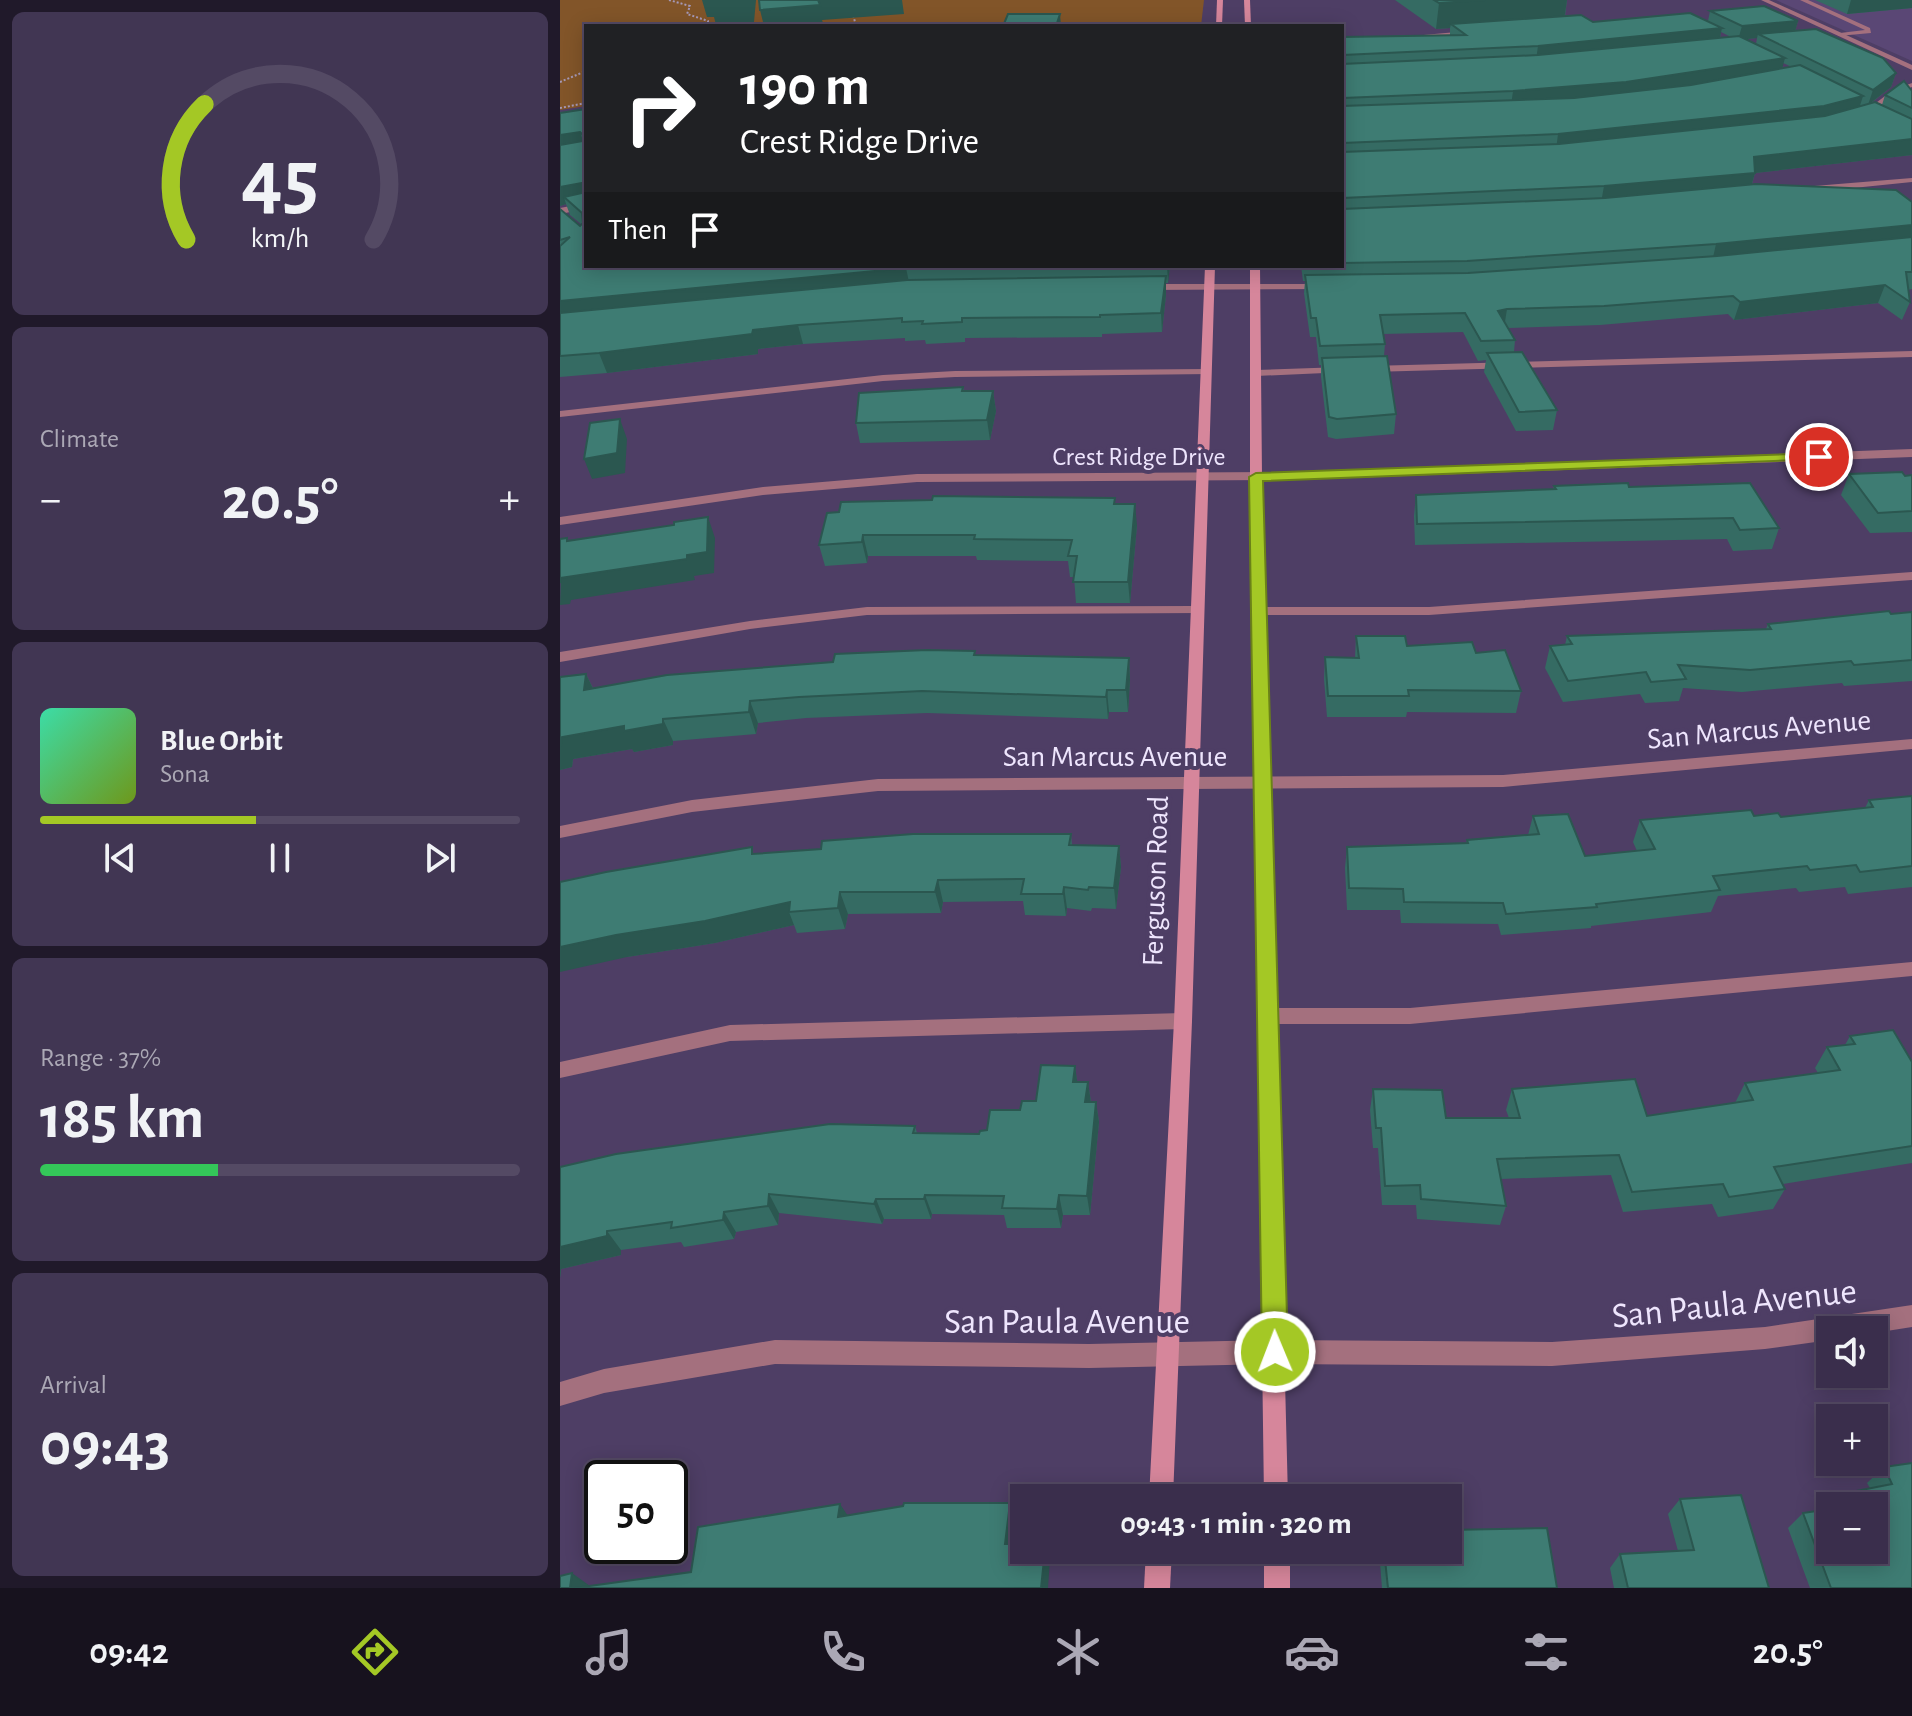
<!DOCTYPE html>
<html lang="en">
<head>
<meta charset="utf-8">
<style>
  :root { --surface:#3a2e4c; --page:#413653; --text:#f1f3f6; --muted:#aba8b5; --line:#544a64; --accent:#a4c825 }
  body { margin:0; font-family:"Alegreya Sans",sans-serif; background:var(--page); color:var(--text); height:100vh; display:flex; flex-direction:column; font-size:30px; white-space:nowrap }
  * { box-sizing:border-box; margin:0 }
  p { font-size:26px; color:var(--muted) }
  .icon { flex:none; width:44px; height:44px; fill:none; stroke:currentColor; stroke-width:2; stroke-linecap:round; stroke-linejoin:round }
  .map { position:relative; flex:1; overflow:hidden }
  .details { display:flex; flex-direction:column; gap:12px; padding:12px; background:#20192a; width:560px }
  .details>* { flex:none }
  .top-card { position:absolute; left:24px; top:24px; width:760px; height:244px; border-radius:0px; box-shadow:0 4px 20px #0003,0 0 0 2px var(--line); background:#202124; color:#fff; overflow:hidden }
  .fabs { position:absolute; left:1256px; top:1316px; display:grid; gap:16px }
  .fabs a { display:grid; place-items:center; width:72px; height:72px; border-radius:0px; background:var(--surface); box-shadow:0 4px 20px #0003,0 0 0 2px var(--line); font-size:40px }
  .speed { position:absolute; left:24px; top:1460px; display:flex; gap:16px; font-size:40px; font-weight:700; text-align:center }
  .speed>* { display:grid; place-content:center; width:104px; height:104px; border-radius:50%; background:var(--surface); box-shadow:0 4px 20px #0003,0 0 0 2px var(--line); line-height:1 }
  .speed .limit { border:4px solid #111; border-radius:12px; background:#fff; color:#111 }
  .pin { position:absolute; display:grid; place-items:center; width:68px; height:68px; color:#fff; margin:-34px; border:4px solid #fff; border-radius:50%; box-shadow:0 2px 8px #0007 }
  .me { position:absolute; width:88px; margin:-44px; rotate:359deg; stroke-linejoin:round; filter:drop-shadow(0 0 6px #0008) }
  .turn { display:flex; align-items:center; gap:28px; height:168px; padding:0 24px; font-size:36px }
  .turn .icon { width:104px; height:104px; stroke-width:2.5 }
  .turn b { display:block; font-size:56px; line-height:68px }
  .then { display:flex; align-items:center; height:76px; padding:0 24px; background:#0003; gap:16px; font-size:30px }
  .big { font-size:60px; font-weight:700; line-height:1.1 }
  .details .widget { flex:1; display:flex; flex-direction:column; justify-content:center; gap:12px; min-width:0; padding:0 28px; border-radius:12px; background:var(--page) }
  .details .dial { align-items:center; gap:0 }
  .dial svg { height:208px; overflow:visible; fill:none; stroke:var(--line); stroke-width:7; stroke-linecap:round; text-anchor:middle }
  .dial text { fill:var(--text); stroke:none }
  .song { display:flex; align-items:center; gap:24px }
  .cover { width:96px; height:96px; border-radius:12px; background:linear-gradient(135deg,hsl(160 70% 55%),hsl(80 70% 35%)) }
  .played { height:8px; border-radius:4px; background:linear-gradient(90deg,var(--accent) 45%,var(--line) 45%) }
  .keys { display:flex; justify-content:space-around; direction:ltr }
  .heat { display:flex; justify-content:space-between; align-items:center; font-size:44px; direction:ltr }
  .charge { height:12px; border-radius:6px; background:linear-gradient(90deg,#34c759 37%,var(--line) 0) }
  .trip { position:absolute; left:450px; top:1484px; width:452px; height:80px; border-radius:0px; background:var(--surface); box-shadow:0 4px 20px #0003,0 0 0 2px var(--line); font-weight:700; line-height:80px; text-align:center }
  .dock { display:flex; height:128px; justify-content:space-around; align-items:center; background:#17121e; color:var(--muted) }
  .dock .icon { width:56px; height:56px }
  .dock .active { color:var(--accent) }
  .dock b { font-size:36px; color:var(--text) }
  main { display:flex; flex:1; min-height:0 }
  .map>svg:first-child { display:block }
  .built { fill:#5a4775 }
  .green { fill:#825529 }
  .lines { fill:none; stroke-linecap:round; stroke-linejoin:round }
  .path { stroke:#a699b8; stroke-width:2; stroke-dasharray:2 2; stroke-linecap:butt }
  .lane { fill:#a4707e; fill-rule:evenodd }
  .street { fill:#a4707e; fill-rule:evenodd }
  .secondary { fill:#d6869b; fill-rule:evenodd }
  .wall { fill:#356b63; fill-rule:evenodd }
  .shaded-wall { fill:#2b5750 }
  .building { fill:#3e7c73; stroke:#2b5750; stroke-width:2 }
  .route { fill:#a4c825; stroke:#6b8218; stroke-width:2 }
  .labels { text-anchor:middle; stroke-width:8; stroke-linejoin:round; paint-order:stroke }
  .far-street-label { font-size:26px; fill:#eee5fd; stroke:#4e3e65 }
  .street-label { font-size:30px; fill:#eee5fd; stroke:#4e3e65 }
  .near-street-label { font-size:36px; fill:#eee5fd; stroke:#4e3e65 }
</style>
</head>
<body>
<main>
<section class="details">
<div class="widget dial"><svg viewBox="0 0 100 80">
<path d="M14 69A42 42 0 1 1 86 69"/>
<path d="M14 69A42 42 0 0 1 21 17" stroke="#a4c825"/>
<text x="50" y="56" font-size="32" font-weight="700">45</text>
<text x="50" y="72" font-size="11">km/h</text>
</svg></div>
<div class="widget"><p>Climate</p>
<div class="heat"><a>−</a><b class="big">20.5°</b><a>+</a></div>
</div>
<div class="widget">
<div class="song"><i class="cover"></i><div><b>Blue Orbit</b><p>Sona</p></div></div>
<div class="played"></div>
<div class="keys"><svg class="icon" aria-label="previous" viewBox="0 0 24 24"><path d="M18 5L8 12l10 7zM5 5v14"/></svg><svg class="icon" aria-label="pause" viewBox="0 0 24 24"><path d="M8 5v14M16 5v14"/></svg><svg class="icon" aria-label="next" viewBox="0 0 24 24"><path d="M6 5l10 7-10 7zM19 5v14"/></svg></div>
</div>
<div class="widget"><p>Range · 37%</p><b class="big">185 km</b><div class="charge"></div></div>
<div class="widget"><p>Arrival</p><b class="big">09:43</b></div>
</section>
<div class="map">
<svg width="1352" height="1588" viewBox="0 0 1352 1588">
  <rect width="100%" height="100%" fill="#4e3e65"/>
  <path class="built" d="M1216,0H1352V61Z"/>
  <path class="green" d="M0,0H644L641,26H26V106L0,110Z"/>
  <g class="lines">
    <g class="path">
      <path d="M109,0L130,6L127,14L148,21V26"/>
      <path d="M289,0L295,22L292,26"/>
      <path d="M0,82L26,71"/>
      <path d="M0,108L26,103"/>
    </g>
    <g class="lane">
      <path d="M1240,0H1248L1310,28L1311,33L1278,36L1280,33L1305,30Z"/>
      <path d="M908,31L910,34L844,39L841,37Z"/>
      <path d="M1352,178V182L1254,192L1250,189L1254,186Z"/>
      <path d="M1352,351V357L810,372L805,369L810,366Z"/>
      <path d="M783,367L787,368V372L696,376L691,373L696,370Z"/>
      <path d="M646,369L651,372L650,374L395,377L323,381L0,417V411L323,375L395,371Z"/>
      <path d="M1352,572V580L869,615H699L692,611L699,607H869Z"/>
      <path d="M636,606L641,607L643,610L641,613L307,615L190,629L0,662V652L190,621L307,607Z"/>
      <path d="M1352,962V976L850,1024H708L701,1022L699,1016L701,1010L708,1008H850Z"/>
      <path d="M623,1013L630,1015L632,1021L630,1027L623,1029L170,1041L0,1078V1062L170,1025Z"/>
    </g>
    <g class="street">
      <path d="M1201,0H1209L1352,65V70Z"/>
      <path d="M1352,83V87C1333,94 1322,110 1304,117L1300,115L1333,90Z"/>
      <path d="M26,203V209L0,214V208Z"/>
      <path d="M764,284L769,287L767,289L587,290L582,287L587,284Z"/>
      <path d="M1352,449V457L735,480L357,482L203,495L0,525V517L203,487L357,474L735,472Z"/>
      <path d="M1352,739V749L943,787L318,791L132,812L0,838V826L132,800L318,779L943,775Z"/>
      <path d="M1352,1305V1327L1314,1333V1330H1270V1340L1205,1349L992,1366L715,1364L529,1368L215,1364L44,1393L0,1406V1382L44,1369L215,1340L529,1344L715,1340L992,1342L1205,1327Z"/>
    </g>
    <g class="secondary">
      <path d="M657,0H663L662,26H656Z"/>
      <path d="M684,0H690L691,26H685Z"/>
      <path d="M645,266H655L632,1021L613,1498H589L614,1021Z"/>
      <path d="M690,266H700L702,477L728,1498H704L690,477Z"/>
      <path d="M586,1550H612L610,1588H584Z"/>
      <rect x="704" y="1550" width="26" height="38"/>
    </g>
  </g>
  <g class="wall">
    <path d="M835,0H1007L1005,16L1033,22L1148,21L1150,11L1238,21L1235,31L1336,73L1331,87L1310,104L1322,105L1325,95L1352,91V155L1195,173L1192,184L1352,202V289L1348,290L1350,302L1342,320L1318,303L1174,320L1168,314L1040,325L948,328L955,340L954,352L997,410L993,430L956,431L924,372L926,360L918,361L903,332L823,334L825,344L824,356L836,414L834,434L776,439L768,437L761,377V365H759L756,337H750L744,293L745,281H743L741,266H782V37L890,35V28L876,29ZM1161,32L1171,37L1160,38ZM1197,38L1196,44L1186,39ZM1223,63L1232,67L1222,69Z"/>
    <path d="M1255,0H1352V8L1287,14Z"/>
    <path d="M26,109V266H610L608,283H606V295L602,332L542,334V337L405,338V342L366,344L365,340L345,341V338L243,344L198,349V354L47,373L0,377V209L20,226L21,224L10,215L6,204L0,206Z"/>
    <path d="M403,387L404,391H433L436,411L430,440L300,443L296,423Z"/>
    <path d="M1289,474L1352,475V532L1310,533L1281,495Z"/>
    <path d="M994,486L1069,487L1219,528L1212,549L1173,551L1167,539L855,545L854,516L856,495L993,490Z"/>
    <path d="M555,498V504L577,525L570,603H516L514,577H510L508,561L417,560L416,556H308L307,563L265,566L259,545L267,513Z"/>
    <path d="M1352,612V681L1284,686L1282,683L1182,692L1123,688L1119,701L1085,703L1080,694L1003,702L985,668L990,646L1005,645L1007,636L1206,629L1208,624Z"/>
    <path d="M796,636L847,646L916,653L961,691L956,713L847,712L846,717H767L764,679L765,657L795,658Z"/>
    <path d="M416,655L569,658L570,680L568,712H549L548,719L367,713L246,718L198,723L196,734L113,741V745L74,752L72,749L13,759L12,767L0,770V677L26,674L33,688Z"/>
    <path d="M1352,796V887L1288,894L1285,887L1239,892L1236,888L1158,896L1151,912L1031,926V928L941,935L938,924L841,923L840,910H787L785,868L787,847L906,843L907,840L968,835L973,816L1025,856L1077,851L1073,842L1080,820L1194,816L1221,817L1305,808L1309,800Z"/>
    <path d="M511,834L512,845L559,846L561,867L556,909L532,908L531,911L507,908L506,916L465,915L463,901L383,902L381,913L288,914L285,929L237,933L234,925L155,943L67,957L195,854Z"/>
    <path d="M1290,1036L1352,1062V1163L1223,1184L1225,1189L1213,1209L1158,1217L1152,1204L1063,1212L1051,1175L941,1179L946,1206L940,1225L857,1219L856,1205H822L818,1148H813L810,1110L813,1089L886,1118H949L946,1110L952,1089L1087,1116L1175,1103L1185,1083L1258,1073L1255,1068L1267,1047L1285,1045Z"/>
    <path d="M515,1066L517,1082H528L531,1102H536L539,1122L530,1215H503L501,1228H447L444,1215L372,1214L371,1219H324L322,1224L219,1213L218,1225L176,1232L174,1239L124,1247L121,1242L61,1250V1255L1,1269L0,1278V1167L355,1126L357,1133L419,1134L476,1101Z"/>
    <path d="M1352,1463V1588H1250L1228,1528L1243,1513L1260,1511V1510L1276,1495L1310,1488L1307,1483L1324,1467ZM1270,1506H1314L1270,1550Z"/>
    <path d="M1120,1499L1209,1588H1054L1050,1568L1060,1554L1118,1551L1108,1514Z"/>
    <path d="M819,1550H888L997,1588H822Z"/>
  </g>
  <g class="shaded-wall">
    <path d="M142,0H196L194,22L156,25L154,17H147Z"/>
    <path d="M258,0H342L344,14L262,20L264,26H204L200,10Z"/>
    <path d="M925,0H1007L1004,20L891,24L890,28L876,29L879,3Z"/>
    <path d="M1291,0H1352V8L1287,14Z"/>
    <path d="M500,14L501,26H496Z"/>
    <path d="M1238,21L1234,35L1198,34L1197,38L1178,40L1182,26Z"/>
    <path d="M1162,28L1159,42L976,60L978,46Z"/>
    <path d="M1225,58L1221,73L1063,97L951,106L953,91Z"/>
    <path d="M1336,73L1331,87L1308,105L1313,90Z"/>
    <path d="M1303,96L1298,112L996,150L998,134Z"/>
    <path d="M20,132L26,149L0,153V135Z"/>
    <path d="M1352,139V155L1195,173L1190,190L1041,203L1044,186L1194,157Z"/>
    <path d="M22,183L26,195L4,197L6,204L0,206V187Z"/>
    <path d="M1352,225V242L1152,262L1156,244Z"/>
    <path d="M607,266H610L608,283Z"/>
    <path d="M346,268L350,287L0,321V301Z"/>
    <path d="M606,276V295L602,332L601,313Z"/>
    <path d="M1325,285L1318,303L1174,320L1180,302Z"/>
    <path d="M947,309L944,328L938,311Z"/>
    <path d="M238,325L243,344L198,349V354L47,373L39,353L193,330Z"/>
    <path d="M433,391L436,411L430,440L427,420Z"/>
    <path d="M60,419L67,439L65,473L32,479L24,459Z"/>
    <path d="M575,504L577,525L570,603L568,582Z"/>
    <path d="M148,517L155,538L154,573L134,576L135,580L11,600L10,604L0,605L1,578L127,555Z"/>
    <path d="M303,535L308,556L307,563L302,542Z"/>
    <path d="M569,658L570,680L568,712L566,690Z"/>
    <path d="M26,674L36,695L24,690Z"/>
    <path d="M547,690L549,712L548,719L546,697Z"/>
    <path d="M190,701L198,723L196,734L189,712Z"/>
    <path d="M103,719L113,741V745L74,752L72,749L13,759L12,767L0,770V746L2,737Z"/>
    <path d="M559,846L561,867L556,909L554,888Z"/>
    <path d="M378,880L383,902L381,913L375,892Z"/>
    <path d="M504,887L507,908L506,916L503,894Z"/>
    <path d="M280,892L288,914L285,929L278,908Z"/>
    <path d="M230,902L229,912L234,925L155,943L67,957L0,972V947L56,935Z"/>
    <path d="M515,1066L518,1087L513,1082Z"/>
    <path d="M528,1082L531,1103L525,1102Z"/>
    <path d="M536,1102L539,1122L530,1215L527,1196Z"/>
    <path d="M209,1194L219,1213L218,1225L208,1206Z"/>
    <path d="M365,1195L372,1214L371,1219L364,1199Z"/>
    <path d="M499,1195L503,1215L501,1228L497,1209Z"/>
    <path d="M316,1199L324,1219L322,1224L314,1204Z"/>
    <path d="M164,1212L176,1232L174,1239L163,1220Z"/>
    <path d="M47,1231L61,1250V1255L1,1269L0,1278V1247Z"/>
    <path d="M450,1503L456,1518L451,1558L445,1544Z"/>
    <path d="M280,1504L290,1519L278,1517Z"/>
    <path d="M485,1550H487L490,1558L488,1588H481Z"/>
    <path d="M12,1573L30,1586V1588H10Z"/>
  </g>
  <g class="building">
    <path d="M199,0H258L260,5L200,10Z"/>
    <path d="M874,0H925L879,3Z"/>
    <path d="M1204,6L1238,21L1182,26L1150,11Z"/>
    <path d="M1130,13L1162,28L978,46L783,55L782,57V37L906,35L891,24L1021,15L1033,22Z"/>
    <path d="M448,14H500L496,26H443Z"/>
    <path d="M1256,29L1323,58L1336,73L1313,90L1198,34Z"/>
    <path d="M1179,36L1225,58L1066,82L953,91L783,98L782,99V64L978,55Z"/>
    <path d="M1240,65L1303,96L1264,106L998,134L783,143L782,145V106L1014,98L1131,85Z"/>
    <path d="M1344,81L1352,91V108L1325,95Z"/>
    <path d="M1315,102L1352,119V139L1194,157L1195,173L1044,186L783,198L782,203V152L999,144L1265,116Z"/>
    <path d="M26,109V266H495L346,268L0,301V246L10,237L0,240V209L20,226L23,223L22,213L4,197L22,193V183L0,187V145L23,141V135L20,132L0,135V113Z"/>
    <path d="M1196,184L1336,190L1352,202V225L1156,244L907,261L782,263V209L1045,198Z"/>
    <path d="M1352,237V272H1346L1350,302L1325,285L1180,302L1173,296L1044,306L947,309L938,311L955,340L921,341L905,313L820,315L825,344L760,346L756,318H751L745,275L908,273L1157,256Z"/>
    <path d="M606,276L601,313L540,315V317L402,318V322L362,324L363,321L342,322V318L238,325L193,330L192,334L39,353L0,356V313L347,280Z"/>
    <path d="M962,352L997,410L959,412L927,353Z"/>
    <path d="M827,356L836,414L777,419L769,417L762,358Z"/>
    <path d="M403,387L402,391H433L427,420L296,423L299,393Z"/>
    <path d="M60,419L57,453L24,459L30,423Z"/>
    <path d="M1342,472L1345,476L1352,475V511L1318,513L1289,474Z"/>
    <path d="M1068,483L1069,487L1190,483L1219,528L1180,530L1173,518L857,524L856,495L996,489L994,486Z"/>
    <path d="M373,496L555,498L554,504H575L568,582H513L517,556H508L512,540L414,539L415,535H303L302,542L259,545L267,513L279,512L281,502L372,500Z"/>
    <path d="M148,517L147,552L127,555V559L1,578L0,583V539L7,538V541L114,525V522Z"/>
    <path d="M1329,611L1331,614L1352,612V660L1294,665L1291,661L1190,670L1118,665L1126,679L1091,682L1086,672L1008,681L990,646L1012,644L1007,636L1211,629L1208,624Z"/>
    <path d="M796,636H845L847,646L912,642L916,653L945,650L961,691L848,690L849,696H768L765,657L799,658Z"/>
    <path d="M367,650L415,651L414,655L569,658L566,690H547L546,697L362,691L239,697L190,701L189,712L103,719V724L64,731V726L2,737L1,746H0V677L26,674L24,690L107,675L273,662L275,654Z"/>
    <path d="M1352,796V866L1300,872L1296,865L1250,870L1247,866L1153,876L1160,890L1036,904L1037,907L946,914L943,903L844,902L843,889L789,888L787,847L908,843L907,840L979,834L973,816L1008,814L1025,856L1095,849L1080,820L1191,810L1194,816L1218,813L1221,817L1313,807L1309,800Z"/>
    <path d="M353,834H511L509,845L559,846L554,888L529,887L528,890L504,887L503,894H461L464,879L378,880L375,892H280L278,908L229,912L230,902L145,921L56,935L0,947V882L46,872L192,847V854L261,849L262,841Z"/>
    <path d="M1333,1030L1352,1062V1146L1214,1167L1225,1189L1169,1197L1163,1184L1072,1192L1059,1155L937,1159L946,1206L861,1199L860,1185L825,1186L821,1128H816L813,1089L882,1090L886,1118H960L952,1089L1075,1079L1087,1116L1193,1100L1185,1083L1280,1070L1267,1047L1295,1044L1290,1036Z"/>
    <path d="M481,1065L515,1066L513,1082H528L525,1102H536L527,1196L499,1195L497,1209L442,1208L444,1196L365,1195L364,1199H316L314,1204L209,1194L208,1206L164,1212L163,1220L111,1228L112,1222L47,1231V1236L0,1247V1167L56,1154L270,1124L355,1126L353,1133L419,1134L420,1131L427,1130L430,1110H460L462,1101H476Z"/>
    <path d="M1352,1463V1588H1271L1243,1513L1270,1509V1550H1314V1506H1281L1276,1495L1332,1484L1324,1467Z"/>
    <path d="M1181,1495L1209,1588H1068L1060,1554L1134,1550L1120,1499Z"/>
    <path d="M344,1503H450L445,1544H464V1550H485L481,1588H15L131,1572L138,1527L280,1504L278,1517L343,1506Z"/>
    <path d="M987,1528L997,1588H828L824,1550H888V1530Z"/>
    <path d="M12,1573L10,1588H0V1576Z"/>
  </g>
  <path class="route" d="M1259,453L1266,457L1264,459L703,481L728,1352L724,1362L715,1365L706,1362L702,1352L689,477L696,473Z"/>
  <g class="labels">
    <g class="far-street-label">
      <text x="579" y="465">Crest Ridge Drive</text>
    </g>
    <g class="street-label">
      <text transform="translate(1199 729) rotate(-5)" y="10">San Marcus Avenue</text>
      <text x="555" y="766">San Marcus Avenue</text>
      <text transform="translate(595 881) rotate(-88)" y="10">Ferguson Road</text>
    </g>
    <g class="near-street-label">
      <text transform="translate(1174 1302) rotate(-6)" y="13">San Paula Avenue</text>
      <text x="507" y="1333">San Paula Avenue</text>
    </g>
  </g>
</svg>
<div class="fabs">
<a><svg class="icon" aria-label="sound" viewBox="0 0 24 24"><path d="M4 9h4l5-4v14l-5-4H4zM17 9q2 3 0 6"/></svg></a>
<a>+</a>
<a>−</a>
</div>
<div class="speed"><div class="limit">50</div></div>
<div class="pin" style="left:1259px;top:457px;background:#d93025"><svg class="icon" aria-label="arrive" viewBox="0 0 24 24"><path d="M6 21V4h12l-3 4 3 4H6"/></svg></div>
<svg class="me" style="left:715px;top:1352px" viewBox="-20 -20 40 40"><circle r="17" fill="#a4c825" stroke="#fff" stroke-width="3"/><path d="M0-11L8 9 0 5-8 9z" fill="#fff"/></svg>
<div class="trip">09:43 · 1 min · 320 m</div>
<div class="top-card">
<div class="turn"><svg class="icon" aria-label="right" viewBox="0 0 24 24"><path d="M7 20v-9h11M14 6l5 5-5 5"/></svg><div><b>190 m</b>Crest Ridge Drive</div></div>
<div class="then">Then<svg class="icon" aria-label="arrive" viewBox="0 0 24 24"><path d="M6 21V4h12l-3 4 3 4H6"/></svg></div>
</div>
</div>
</main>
<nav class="dock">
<b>09:42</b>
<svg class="icon active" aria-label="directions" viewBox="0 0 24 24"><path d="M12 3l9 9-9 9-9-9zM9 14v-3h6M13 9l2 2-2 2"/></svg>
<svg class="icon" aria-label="music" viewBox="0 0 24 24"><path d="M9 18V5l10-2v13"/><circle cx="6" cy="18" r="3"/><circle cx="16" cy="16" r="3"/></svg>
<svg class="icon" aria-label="phone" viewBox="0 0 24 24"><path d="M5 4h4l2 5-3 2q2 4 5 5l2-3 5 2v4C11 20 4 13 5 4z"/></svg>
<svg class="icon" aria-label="climate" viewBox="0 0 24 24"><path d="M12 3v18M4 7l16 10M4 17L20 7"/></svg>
<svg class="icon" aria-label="car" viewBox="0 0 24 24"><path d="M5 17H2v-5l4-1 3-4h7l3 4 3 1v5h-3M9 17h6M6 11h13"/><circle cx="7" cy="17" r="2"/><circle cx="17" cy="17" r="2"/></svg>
<svg class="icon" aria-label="filters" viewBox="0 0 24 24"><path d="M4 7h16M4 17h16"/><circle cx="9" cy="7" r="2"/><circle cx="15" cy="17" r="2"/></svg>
<b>20.5°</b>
</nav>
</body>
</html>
